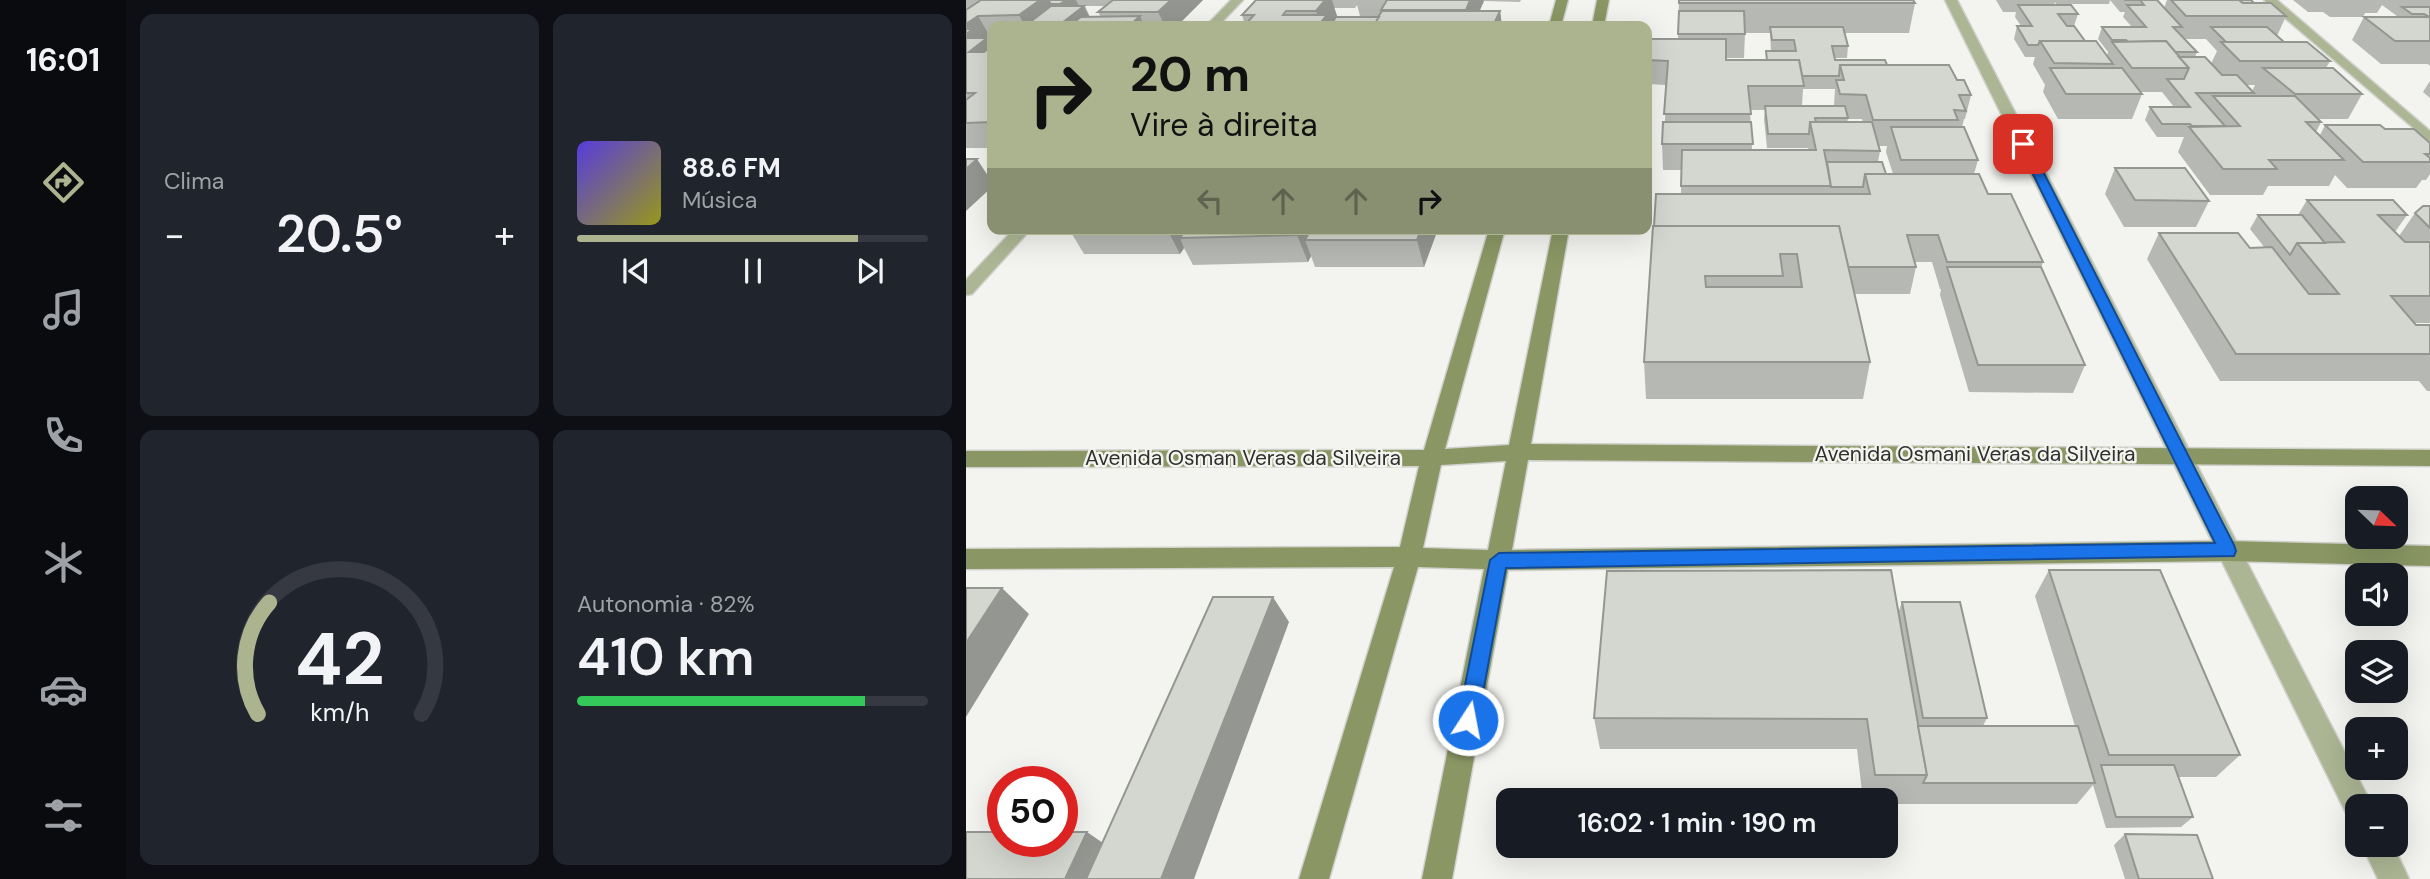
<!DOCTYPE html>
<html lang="pt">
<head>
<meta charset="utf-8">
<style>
  :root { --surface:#171b24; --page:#20242c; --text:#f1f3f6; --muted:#9ea1a6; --line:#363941; --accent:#abb48e }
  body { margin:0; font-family:"DM Sans",sans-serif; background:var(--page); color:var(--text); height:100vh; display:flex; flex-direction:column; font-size:26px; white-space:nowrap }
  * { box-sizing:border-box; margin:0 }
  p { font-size:23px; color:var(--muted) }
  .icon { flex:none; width:38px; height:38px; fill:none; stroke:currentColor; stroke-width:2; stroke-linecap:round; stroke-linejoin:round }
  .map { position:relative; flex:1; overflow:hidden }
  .side { display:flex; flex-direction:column; gap:14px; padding:14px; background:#0d0f14; width:840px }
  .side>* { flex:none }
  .hud { position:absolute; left:21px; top:21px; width:665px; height:214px; border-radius:14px; box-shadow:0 7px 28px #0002; background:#abb48e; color:#111; overflow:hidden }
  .needle { width:46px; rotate:113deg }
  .tools { position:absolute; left:1379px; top:486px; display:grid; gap:14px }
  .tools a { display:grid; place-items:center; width:63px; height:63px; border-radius:14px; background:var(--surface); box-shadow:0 7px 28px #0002; font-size:35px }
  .speed { position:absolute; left:21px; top:766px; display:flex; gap:14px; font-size:35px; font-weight:700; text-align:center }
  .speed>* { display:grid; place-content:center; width:91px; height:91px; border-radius:50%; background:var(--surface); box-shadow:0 7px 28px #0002; line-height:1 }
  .speed .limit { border:10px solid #d22; background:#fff; color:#111 }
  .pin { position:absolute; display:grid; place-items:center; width:60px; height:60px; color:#fff; margin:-30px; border-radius:14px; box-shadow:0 4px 10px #0006 }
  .me { position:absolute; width:77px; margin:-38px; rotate:11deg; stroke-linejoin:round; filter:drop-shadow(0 0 5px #0008) }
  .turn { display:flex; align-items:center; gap:24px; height:147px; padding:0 28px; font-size:32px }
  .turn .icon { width:91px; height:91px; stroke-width:2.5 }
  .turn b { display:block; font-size:49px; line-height:60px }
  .lanes { display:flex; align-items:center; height:66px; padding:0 28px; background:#0003; justify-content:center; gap:35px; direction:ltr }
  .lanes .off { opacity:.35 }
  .big { font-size:52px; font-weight:600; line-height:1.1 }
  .side .tile { flex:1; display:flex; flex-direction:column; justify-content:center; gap:10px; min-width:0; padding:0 24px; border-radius:14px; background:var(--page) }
  .side .dial { align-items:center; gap:0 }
  .dial svg { height:182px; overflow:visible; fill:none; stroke:var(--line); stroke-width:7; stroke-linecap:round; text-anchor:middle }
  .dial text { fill:var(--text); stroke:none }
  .song { display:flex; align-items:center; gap:21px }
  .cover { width:84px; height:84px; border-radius:10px; background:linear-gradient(135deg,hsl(250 70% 55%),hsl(60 70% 35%)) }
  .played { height:7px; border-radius:4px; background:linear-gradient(90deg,var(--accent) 80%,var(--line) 80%) }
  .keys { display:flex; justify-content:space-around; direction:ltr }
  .heat { display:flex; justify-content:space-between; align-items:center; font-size:38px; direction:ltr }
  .charge { height:10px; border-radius:5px; background:linear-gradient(90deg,#34c759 82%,var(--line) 0) }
  .side .tiles { flex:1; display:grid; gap:14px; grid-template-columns:repeat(2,1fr) }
  .trip { position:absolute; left:530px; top:788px; width:402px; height:70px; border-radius:14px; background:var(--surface); box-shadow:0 7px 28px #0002; font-weight:600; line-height:70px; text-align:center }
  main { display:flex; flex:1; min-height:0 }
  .tab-bar { display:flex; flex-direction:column; width:126px; justify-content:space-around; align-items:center; background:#090b0e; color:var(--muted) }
  .tab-bar .icon { width:49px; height:49px }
  .tab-bar .active { color:var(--accent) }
  .tab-bar b { font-size:32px; color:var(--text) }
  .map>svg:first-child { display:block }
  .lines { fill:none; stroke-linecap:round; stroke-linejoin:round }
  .street-casing { stroke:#d0d1cc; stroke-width:3 }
  .secondary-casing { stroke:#d0d1cc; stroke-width:3 }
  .street { fill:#acb694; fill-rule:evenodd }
  .secondary { fill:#8a9764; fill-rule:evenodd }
  .wall { fill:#b6b8b3; fill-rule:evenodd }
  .shaded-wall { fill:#949692 }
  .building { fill:#d4d6d0; stroke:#949692; stroke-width:2; fill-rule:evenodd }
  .route { fill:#1a73e8; stroke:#114b97; stroke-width:2 }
  .labels { text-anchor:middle; stroke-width:5; stroke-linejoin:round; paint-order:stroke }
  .street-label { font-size:21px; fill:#2f302d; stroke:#f3f4ef }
</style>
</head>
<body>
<main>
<nav class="tab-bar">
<b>16:01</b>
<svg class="icon active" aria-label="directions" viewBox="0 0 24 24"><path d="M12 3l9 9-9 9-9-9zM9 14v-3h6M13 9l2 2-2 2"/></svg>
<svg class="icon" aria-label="music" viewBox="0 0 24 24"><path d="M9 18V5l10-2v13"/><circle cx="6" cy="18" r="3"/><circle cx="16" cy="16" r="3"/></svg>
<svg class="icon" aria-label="phone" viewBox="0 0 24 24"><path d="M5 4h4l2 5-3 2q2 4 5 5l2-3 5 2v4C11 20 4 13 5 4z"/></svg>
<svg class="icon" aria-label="climate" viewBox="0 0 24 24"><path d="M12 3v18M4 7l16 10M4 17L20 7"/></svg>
<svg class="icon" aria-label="car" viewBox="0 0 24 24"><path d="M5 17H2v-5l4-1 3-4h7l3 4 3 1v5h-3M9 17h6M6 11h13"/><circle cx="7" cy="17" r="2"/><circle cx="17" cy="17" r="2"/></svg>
<svg class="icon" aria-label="filters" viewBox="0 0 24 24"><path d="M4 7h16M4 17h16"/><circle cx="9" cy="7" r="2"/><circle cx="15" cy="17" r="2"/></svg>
</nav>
<section class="side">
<div class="tiles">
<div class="tile"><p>Clima</p>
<div class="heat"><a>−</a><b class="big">20.5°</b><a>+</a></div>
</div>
<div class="tile">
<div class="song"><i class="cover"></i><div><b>88.6 FM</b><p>Música</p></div></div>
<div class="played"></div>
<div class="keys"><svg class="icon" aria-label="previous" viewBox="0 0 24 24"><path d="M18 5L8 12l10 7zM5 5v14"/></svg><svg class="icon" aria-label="pause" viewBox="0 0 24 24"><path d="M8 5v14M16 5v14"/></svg><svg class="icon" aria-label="next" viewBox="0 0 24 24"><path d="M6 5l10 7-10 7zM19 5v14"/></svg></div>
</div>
<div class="tile dial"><svg viewBox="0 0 100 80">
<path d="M14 69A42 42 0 1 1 86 69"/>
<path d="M14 69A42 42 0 0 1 19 20" stroke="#abb48e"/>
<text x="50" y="56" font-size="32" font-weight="700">42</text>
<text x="50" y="72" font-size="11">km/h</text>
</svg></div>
<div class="tile"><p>Autonomia · 82%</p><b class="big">410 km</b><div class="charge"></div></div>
</div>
</section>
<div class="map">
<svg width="1464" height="879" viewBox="0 0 1464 879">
  <rect width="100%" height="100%" fill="#f3f4ef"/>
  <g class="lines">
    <defs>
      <g id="street">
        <path d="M265,0H277L252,26H240Z"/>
        <path d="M979,0H991L1402,797L1407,807H1391V821L1382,817Z"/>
        <path d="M1298,0H1311L1464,131V142Z"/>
        <path d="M48,229H65L6,294L0,295V280Z"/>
        <path d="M1396,845H1427L1443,879H1412Z"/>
      </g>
      <g id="secondary">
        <path d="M590,0H602L595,26H583Z"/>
        <path d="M631,0H643L638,26H626Z"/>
        <path d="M523,229H539L479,449L543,445L587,229H603L565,444L1464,450V466L562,460L546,550L1261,541L1464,546V566L1261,561L542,570L486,879H456L518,569L452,567L363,879H333L428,567L0,569V549L434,547L453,466L0,467V451L458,450ZM540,461L522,550L457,548L475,465Z"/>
      </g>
    </defs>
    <use href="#street" class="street-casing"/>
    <use href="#secondary" class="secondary-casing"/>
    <use href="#street" class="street"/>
    <use href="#secondary" class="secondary"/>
  </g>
  <g class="wall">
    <path d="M0,0H237L211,26H26V148H0ZM119,6H139L132,12L135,17H124Z"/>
    <path d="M290,0H555L554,2L518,1L513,11H534L536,26H278L279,25L276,15ZM391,5L394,16H413L370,17L364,26L371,16L368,8H389Z"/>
    <path d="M713,0L949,3L943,33H879L882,46L881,58H869V60L921,65L991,80L1005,95L999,119H998L996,127L1012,160L1008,174L1022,194L1077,262L1075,268L1119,365L1107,393L1003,392L974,295L975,289H974L966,262H949L950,267L944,294H889L904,362L897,399H680L678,362L688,226L715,194V170H697L696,144L699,122L700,85L683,84L682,60L712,39ZM779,33H804L805,51H800V60H760V58H778ZM837,89H869L868,106H836ZM784,110H799L798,119L801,148H842V150H786ZM882,119H896L897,122H881ZM913,146H921L920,152L927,174H920L912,162L914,151Z"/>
    <path d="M1030,0H1191L1198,8L1201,0H1285L1288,3L1320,16L1311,36L1318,42L1364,61L1360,68L1396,94L1382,119H1353L1355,122L1350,132L1354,135L1359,125L1419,129L1464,143V174L1460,180H1456L1450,188H1381L1369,175L1363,186H1302L1297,195H1244L1212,152L1218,137H1191L1179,120L1184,107H1208L1196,92H1174L1176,94L1166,119H1092L1077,92L1079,85L1067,64L1069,57H1059L1048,39L1051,26H1055L1049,17L1050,12H1037ZM1144,0L1154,12H1159L1157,17L1166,27H1136L1132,39L1142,52L1141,56L1119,41L1108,26L1112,14L1088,5L1089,2L1090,4H1143ZM1218,39H1240L1251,51L1245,64L1229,57L1231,52ZM1281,85H1289L1286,91Z"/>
    <path d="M1327,0H1464V66L1462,64H1415L1386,40L1398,17H1430L1431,16L1416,5L1411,13H1399L1397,17H1364L1357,12H1342Z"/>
    <path d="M1464,81V98L1457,92Z"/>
    <path d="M1149,168L1243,201L1230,227H1158L1139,194Z"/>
    <path d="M1341,200L1441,215L1429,232L1433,236L1449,213L1464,206V323H1449L1450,325H1464V391H1461L1453,381H1254L1181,259L1193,233L1284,248H1299L1284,229L1292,215H1332Z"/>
    <path d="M103,229H472L458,267H349L345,256L342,262L227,265L218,248L214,254H118Z"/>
    <path d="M1083,570L1274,755L1250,777H1212L1227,817L1215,827L1140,828L1127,785L1111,804H920V800H897L891,749H634L628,718L932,613L936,602L1021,718L1017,726H1109L1069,596Z"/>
    <path d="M1159,834L1247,879H1159L1148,845Z"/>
  </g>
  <g class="shaded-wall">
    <path d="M74,0H82L92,18L59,26L53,15Z"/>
    <path d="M100,0H110L113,6L101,16L94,4Z"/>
    <path d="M205,0H237L211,26H199L192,12Z"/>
    <path d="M359,0H366L371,16L364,26H352L354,24L350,11Z"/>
    <path d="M504,0H517L518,1L507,26H503L500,10Z"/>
    <path d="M118,6L124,18L114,26H92Z"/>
    <path d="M534,11L536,26H527Z"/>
    <path d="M12,16L25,38L26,47L17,75L0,47V24Z"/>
    <path d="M174,16L178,26H163Z"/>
    <path d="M11,159L26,182V187L0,211V169Z"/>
    <path d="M201,229H231L214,238L218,248L214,254Z"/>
    <path d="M335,229H359L339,240L345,256L342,262L331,235Z"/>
    <path d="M455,229H472L458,267L451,240Z"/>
    <path d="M36,588L63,614L0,717V643Z"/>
    <path d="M307,597L323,622L228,879H195Z"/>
    <path d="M121,832L150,852L138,879H99Z"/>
  </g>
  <g class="building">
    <path d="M15,0H74L53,15L12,16L0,24V10Z"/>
    <path d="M82,0H100L94,4H85Z"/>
    <path d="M147,0H205L192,12H132Z"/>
    <path d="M290,0H359L350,11H320L317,15H361L352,26H278L288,15H276Z"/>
    <path d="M421,0H504L500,10H415Z"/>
    <path d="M713,0H947L949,3H713Z"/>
    <path d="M1158,0H1191L1216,27H1207L1231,52H1209L1200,41L1162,42L1160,40H1146L1136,27H1180L1161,5H1178L1174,0Z"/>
    <path d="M1205,0H1273L1277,3H1305L1320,16H1220Z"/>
    <path d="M1273,0H1285L1288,3H1277Z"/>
    <path d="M1052,5H1105L1112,14H1092L1101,26H1108L1119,41H1074L1072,45H1062L1051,26H1066Z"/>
    <path d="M85,6H118L92,26H39H59Z"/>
    <path d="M1436,7H1464V17L1458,14H1446Z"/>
    <path d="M416,11H534L527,26H406Z"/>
    <path d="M713,11H778L779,34H712Z"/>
    <path d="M174,16L163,26H103L115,17Z"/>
    <path d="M370,17H413L407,26H364Z"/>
    <path d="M1398,17H1464V41H1429Z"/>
    <path d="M804,27H877L882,46H866L869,60H919L921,65H874L873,76H836L833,60H801L800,51H830L828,40H806Z"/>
    <path d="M1245,27H1301L1318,42H1260Z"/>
    <path d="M0,29H7L0,34Z"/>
    <path d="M26,36V46L22,40Z"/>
    <path d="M0,38H21L3,52H18L26,45V122L0,123V100L9,93H0Z"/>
    <path d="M685,39H760V60H833L838,86H782L785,114H698L702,61L682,60Z"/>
    <path d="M1074,41H1130L1147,64L1088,63Z"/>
    <path d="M1200,41L1223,68H1166L1146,42Z"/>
    <path d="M1255,42H1341L1364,61H1274Z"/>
    <path d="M1213,57H1239L1256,75H1271L1288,93H1230L1259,126H1226L1224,124H1196L1184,107H1224L1201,79H1218L1223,68Z"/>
    <path d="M874,65H983L991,80H998L1005,95H993L1000,111L988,110L992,120H907L900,95L874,94L870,80H878Z"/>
    <path d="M1084,68H1156L1176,94H1100Z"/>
    <path d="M1297,68H1367L1396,94H1329Z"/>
    <path d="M1247,96H1329L1355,122H1340L1378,160H1303L1311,169H1257L1223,127L1274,126Z"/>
    <path d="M799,106H879L882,118H849L850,122H844L843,134H802Z"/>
    <path d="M697,122H785L787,144H696Z"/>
    <path d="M844,122H906L914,151L858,150L865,186H715L716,150H850Z"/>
    <path d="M1359,125H1414L1419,129H1448L1464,143V154H1459L1464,158V162H1397Z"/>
    <path d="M925,127H998L1012,160H935Z"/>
    <path d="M0,159H11L0,169Z"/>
    <path d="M861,162H916L920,174H899L897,187H865Z"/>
    <path d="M1149,168H1219L1243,201L1169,200Z"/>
    <path d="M899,174H1013L1022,194H1045L1077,262H981L972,235H941L950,267H882L873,226H688L690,194H904Z"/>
    <path d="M1341,200H1427L1441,215H1412L1439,242H1464V296H1425L1450,325H1464V354H1270L1193,233H1272L1284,248L1306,247L1343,294H1373L1331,243L1378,242Z"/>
    <path d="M1457,206H1464V228L1449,213Z"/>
    <path d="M1292,215H1336L1359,243H1331L1324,255Z"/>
    <path d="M687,226H873L904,362H678ZM814,254H831L836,287H740L739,276H817Z"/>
    <path d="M220,229H335L331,235L214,238Z"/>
    <path d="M345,229H455L451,240H339Z"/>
    <path d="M981,267H1075L1119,365H1012Z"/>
    <path d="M925,570L961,775H909L901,719L628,718L641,571Z"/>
    <path d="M1083,570H1194L1274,755H1143Z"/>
    <path d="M0,588H36L0,643Z"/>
    <path d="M247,597H307L195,879H120Z"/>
    <path d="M936,602H994L1021,718H957Z"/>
    <path d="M952,726H1112L1129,783H957L961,775Z"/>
    <path d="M1135,765H1208L1227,817H1150Z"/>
    <path d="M0,832H37V842H96V832H121L99,879H0Z"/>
    <path d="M1159,834L1231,835L1247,879H1173Z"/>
  </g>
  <path class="route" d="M1057,140L1063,144L1268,545L1270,551L1268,556L540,568L512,720L509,727L502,729L495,727L492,720L524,560L533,553L1249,543L1052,144Z"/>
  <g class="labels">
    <g class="street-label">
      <text x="1009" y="461">Avenida Osmani Veras da Silveira</text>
      <text x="277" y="465">Avenida Osman Veras da Silveira</text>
    </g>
  </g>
</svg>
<div class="tools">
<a><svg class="needle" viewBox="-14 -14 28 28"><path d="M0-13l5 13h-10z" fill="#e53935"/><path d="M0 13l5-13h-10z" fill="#9ea1a6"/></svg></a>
<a><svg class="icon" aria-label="sound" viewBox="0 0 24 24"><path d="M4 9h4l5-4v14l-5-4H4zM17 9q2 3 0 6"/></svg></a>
<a><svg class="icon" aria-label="layers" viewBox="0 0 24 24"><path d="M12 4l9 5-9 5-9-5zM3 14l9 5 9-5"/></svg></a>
<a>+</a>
<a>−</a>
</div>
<div class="speed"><div class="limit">50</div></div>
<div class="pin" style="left:1057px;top:144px;background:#d93025"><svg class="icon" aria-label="arrive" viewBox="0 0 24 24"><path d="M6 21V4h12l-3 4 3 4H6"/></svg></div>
<svg class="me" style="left:502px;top:720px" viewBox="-20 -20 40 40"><circle r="17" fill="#1a73e8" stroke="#fff" stroke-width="3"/><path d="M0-11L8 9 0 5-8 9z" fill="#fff"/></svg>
<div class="trip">16:02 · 1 min · 190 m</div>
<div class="hud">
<div class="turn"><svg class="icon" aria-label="right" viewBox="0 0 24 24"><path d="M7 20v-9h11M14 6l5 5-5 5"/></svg><div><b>20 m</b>Vire à direita</div></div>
<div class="lanes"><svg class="icon off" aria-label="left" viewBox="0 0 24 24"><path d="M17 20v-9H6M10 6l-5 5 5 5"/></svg><svg class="icon off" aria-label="ahead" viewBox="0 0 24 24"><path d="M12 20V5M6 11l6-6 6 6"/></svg><svg class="icon off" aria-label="ahead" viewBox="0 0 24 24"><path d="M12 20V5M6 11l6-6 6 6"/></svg><svg class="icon" aria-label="right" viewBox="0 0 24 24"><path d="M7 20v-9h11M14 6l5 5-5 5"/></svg></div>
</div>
</div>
</main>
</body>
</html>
